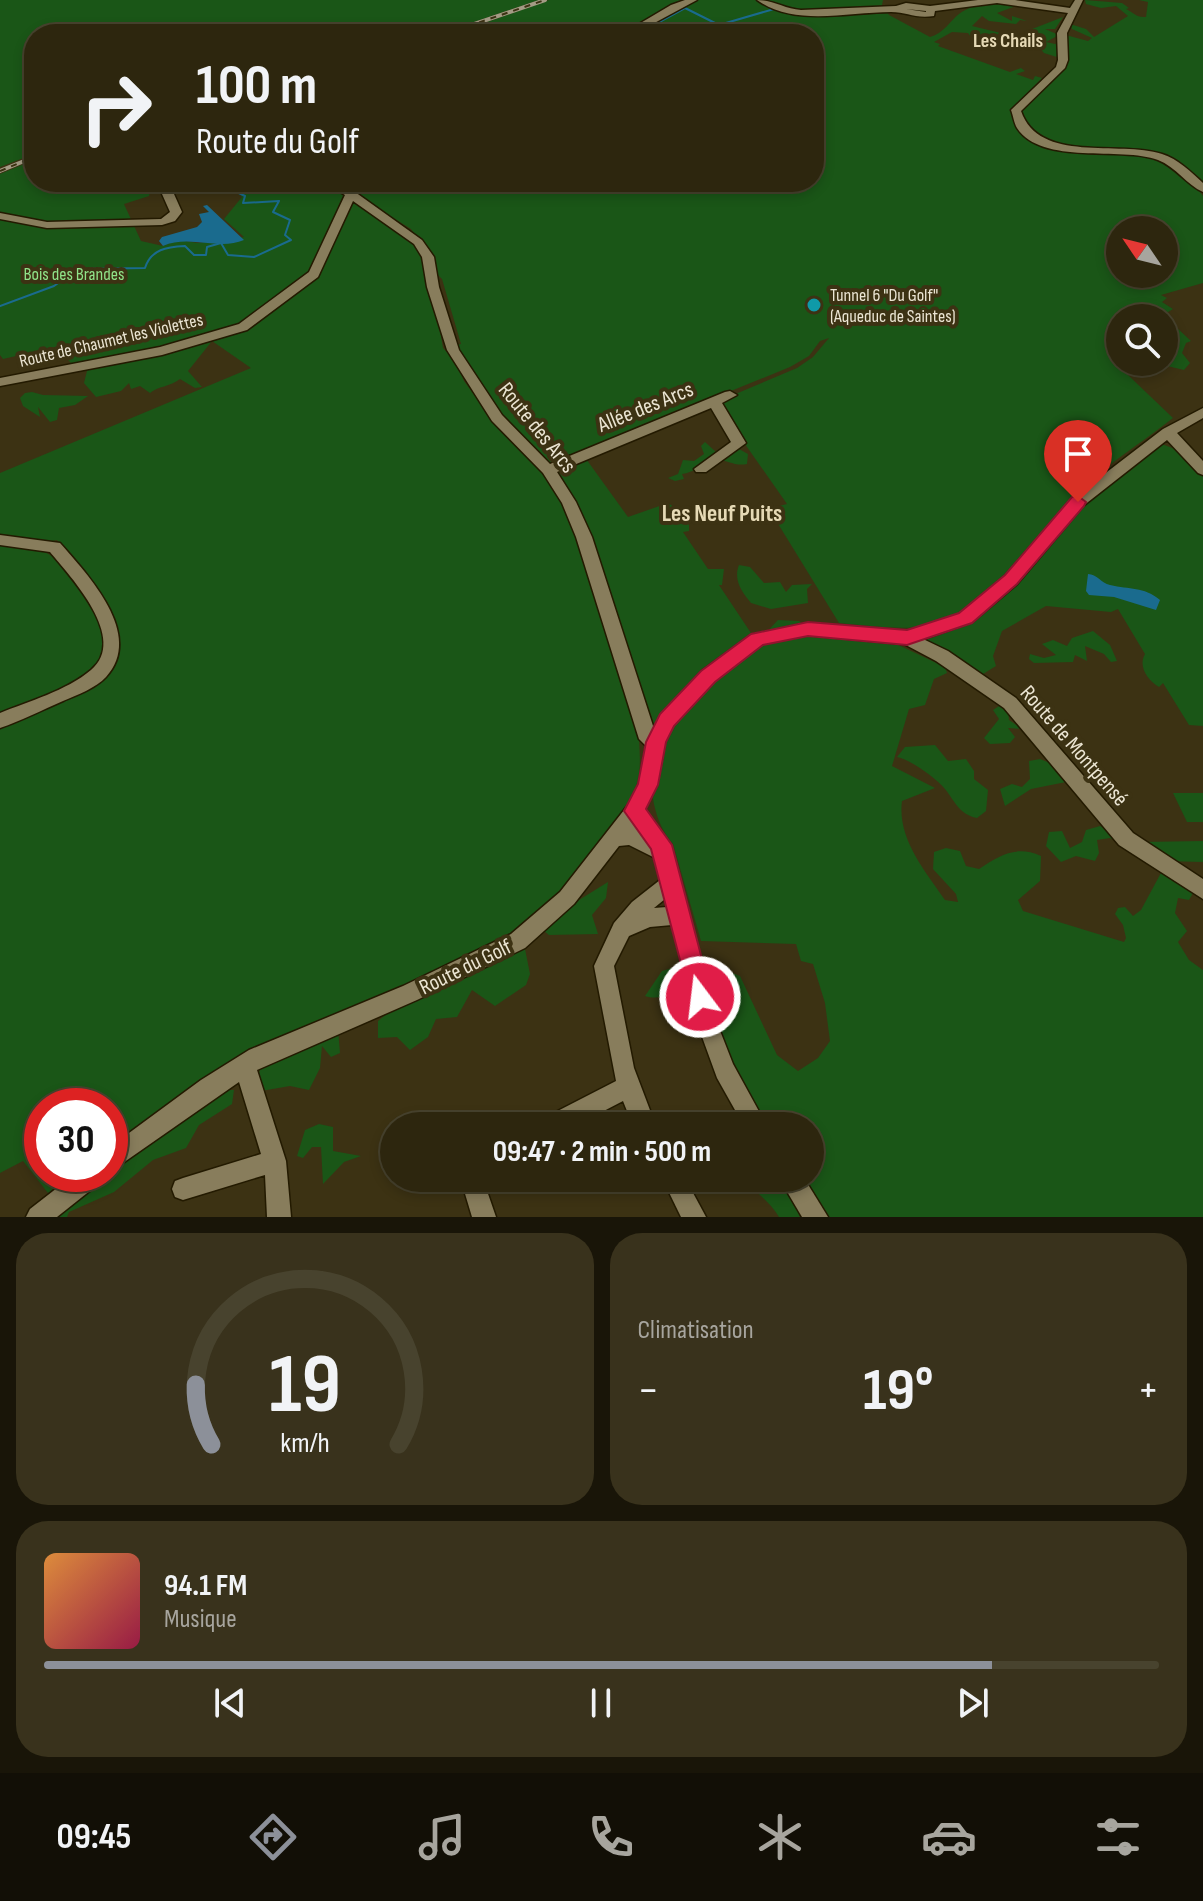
<!DOCTYPE html>
<html lang="fr">
<head>
<meta charset="utf-8">
<style>
  :root { --surface:#2d260e; --page:#39321c; --text:#f1f3f6; --muted:#a7a59e; --line:#48432e; --accent:#8c9099 }
  body { margin:0; font-family:"Sofia Sans Condensed",sans-serif; background:var(--page); color:var(--text); height:100vh; display:flex; flex-direction:column; font-size:30px; white-space:nowrap }
  * { box-sizing:border-box; margin:0 }
  p { font-size:26px; color:var(--muted) }
  .icon { flex:none; width:44px; height:44px; fill:none; stroke:currentColor; stroke-width:2; stroke-linecap:round; stroke-linejoin:round }
  .map { position:relative; height:1217px; overflow:hidden }
  .drawer { display:flex; flex-direction:column; gap:16px; padding:16px; background:#191508; flex:1 }
  .drawer>* { flex:none }
  .top-card { position:absolute; left:24px; top:24px; width:800px; height:168px; border-radius:32px; box-shadow:0 4px 12px #0003,0 0 0 2px var(--line); background:#2d260e; color:var(--text); overflow:hidden }
  .needle { width:52px; rotate:305deg }
  .buttons { position:absolute; left:1106px; top:216px; display:grid; gap:16px }
  .buttons a { display:grid; place-items:center; width:72px; height:72px; border-radius:50%; background:var(--surface); box-shadow:0 4px 12px #0003,0 0 0 2px var(--line); font-size:40px }
  .speed { position:absolute; left:24px; top:1088px; display:flex; gap:16px; font-size:40px; font-weight:700; text-align:center }
  .speed>* { display:grid; place-content:center; width:104px; height:104px; border-radius:50%; background:var(--surface); box-shadow:0 4px 12px #0003,0 0 0 2px var(--line); line-height:1 }
  .speed .limit { border:12px solid #d22; background:#fff; color:#111 }
  .pin { position:absolute; display:grid; place-items:center; width:68px; height:68px; color:#fff; margin:-82px -34px; border-radius:50% 50% 50% 0; rotate:-45deg; box-shadow:0 0 8px #0007 }
  .pin .icon { rotate:45deg }
  .me { position:absolute; width:88px; margin:-44px; rotate:345deg; stroke-linejoin:round; filter:drop-shadow(0 0 6px #0008) }
  .turn { display:flex; align-items:center; gap:28px; height:168px; padding:0 40px; font-size:36px }
  .turn .icon { width:104px; height:104px; stroke-width:2.5 }
  .turn b { display:block; font-size:56px; line-height:68px }
  .big { font-size:60px; font-weight:700; line-height:1.1 }
  .drawer .tile { flex:1; display:flex; flex-direction:column; justify-content:center; gap:12px; min-width:0; padding:0 28px; border-radius:32px; background:var(--page) }
  .drawer .dial { align-items:center; gap:0 }
  .dial svg { height:208px; overflow:visible; fill:none; stroke:var(--line); stroke-width:7; stroke-linecap:round; text-anchor:middle }
  .dial text { fill:var(--text); stroke:none }
  .song { display:flex; align-items:center; gap:24px }
  .cover { width:96px; height:96px; border-radius:12px; background:linear-gradient(135deg,hsl(30 70% 55%),hsl(340 70% 35%)) }
  .played { height:8px; border-radius:4px; background:linear-gradient(90deg,var(--accent) 85%,var(--line) 85%) }
  .keys { display:flex; justify-content:space-around; direction:ltr }
  .heat { display:flex; justify-content:space-between; align-items:center; font-size:44px; direction:ltr }
  .drawer .tiles { flex:1; display:grid; gap:16px; grid-template-columns:1fr 1fr }
  .tile:last-child { grid-column:span 2 }
  .trip { position:absolute; left:380px; top:1112px; width:444px; height:80px; border-radius:40px; background:var(--surface); box-shadow:0 4px 12px #0003,0 0 0 2px var(--line); font-weight:700; line-height:80px; text-align:center }
  .tab-bar { display:flex; height:128px; justify-content:space-around; align-items:center; background:#120f06; color:var(--muted) }
  .tab-bar .icon { width:56px; height:56px }
  .tab-bar .current { color:var(--accent) }
  .tab-bar b { font-size:36px; color:var(--text) }
  .map>svg:first-child { display:block }
  .green { fill:#1a5617; fill-rule:evenodd }
  .water { fill:#1a6b8e }
  .lines { fill:none; stroke-linecap:round; stroke-linejoin:round }
  .stream { stroke:#1a6b8e; stroke-width:2 }
  .minor-casing { stroke:#231a00; stroke-width:3 }
  .minor { fill:#887d5c; fill-rule:evenodd }
  .rail-casing { stroke:#a39b84; stroke-width:4 }
  .rail { stroke:#3c3213; stroke-width:2; stroke-dasharray:6; stroke-linecap:butt }
  .route { fill:#e11d48; stroke:#92132f; stroke-width:2 }
  .culture-dot { fill:#0f9aa8; stroke:#3c3213; stroke-width:3 }
  .labels { text-anchor:middle; stroke-width:8; stroke-linejoin:round; paint-order:stroke }
  .far-park-label { font-size:18px; fill:#90e389; stroke:#3c3213 }
  .far-poi-label { font-size:18px; fill:#ebe5d3; stroke:#3c3213; text-anchor:start }
  .far-street-label { font-size:18px; fill:#ebe5d3; stroke:#3c3213 }
  .far-neighbourhood-label { font-size:20px; font-weight:bold; fill:#e5d9b5; stroke:#3c3213 }
  .street-label { font-size:22px; fill:#ebe5d3; stroke:#3c3213 }
  .neighbourhood-label { font-size:24px; font-weight:bold; fill:#e5d9b5; stroke:#3c3213 }
</style>
</head>
<body>
<div class="map">
<svg width="1203" height="1217" viewBox="0 0 1203 1217">
  <rect width="100%" height="100%" fill="#3c3213"/>
  <g class="green">
    <path d="M0,0H539L439,34H34V154L0,167Z"/>
    <path d="M549,0H680L684,5L697,0H883L882,5L889,15L930,37C944,33 950,21 959,14C978,0 1005,0 1027,0L1032,6L1019,5L997,13L1012,21V16L1027,21L1020,20L1016,24L989,21L982,16L972,26L1029,40L1033,36L1044,39L1042,35L1027,31L1063,17L1055,29H1045L1059,35L1046,42L1055,44L1063,40L1062,34L1088,41L1092,38L1072,29L1070,24L1086,29L1094,37L1128,16L1116,6L1101,8L1086,4L1085,0L1122,3L1129,8L1126,9C1133,12 1136,18 1146,17L1148,2L1139,0H1203V192L1194,184L1203,196V283L1161,295L1167,298L1162,302L1173,309L1163,315L1191,341L1186,343L1182,353L1190,363L1184,370L1163,365L1164,318H1120V362H1136L1128,375L1173,418C1135,448 1090,475 1059,511C1034,542 998,595 960,616C923,635 877,626 839,623L772,514L775,507L787,504L719,407L726,398L797,368L813,357L829,338L820,341L809,356L790,367L552,464H546L497,418L455,345L461,344L442,279L429,266L443,348L455,360L464,381L496,424L543,470L584,531L558,470L584,456L628,517L668,503L689,517V531L683,532L708,569H724L722,585H719L757,642L778,620L799,621L811,631L892,642L945,667L947,673L934,679L925,705L909,709L892,766L935,788L902,801C897,838 925,871 945,900L958,902L956,894L933,869L934,852L946,848L960,851L966,866L979,869C1000,855 1016,845 1041,856L1040,881L1018,900L1023,911L1124,942L1126,938L1123,925L1115,914L1118,908L1125,907L1133,916L1141,910L1162,871L1193,893L1189,900L1178,898L1175,913L1187,931L1178,942L1189,960L1203,970V1217H825L798,1178H810V1126H762L730,1063L704,979L722,969L740,976L777,1055L798,1071L818,1058L830,1041L825,1003L813,964L801,961L796,944L701,941L673,844C646,813 651,768 650,729L639,734C639,750 642,766 637,783C620,837 554,900 512,936L199,1080L110,1146V1106H42V1174H73L48,1193L23,1161L0,1173V726L112,667L120,644L113,619L57,540L40,544L0,538V473L251,368L212,341L188,371L202,387L195,388L180,379C170,387 158,386 150,393L140,386L131,389L129,383L121,391L96,397L84,383L88,367L72,364L55,347L3,359L0,355V174L34,160V182H171L162,188L151,187L149,196L124,204L141,241L163,246L178,240L198,243L244,237L224,219L242,197L234,187L221,182H325L422,245L411,229L335,182H814V34H453ZM952,32L968,33L971,37L989,34L983,40L1026,50L1031,51L1028,48L1030,44H1036L1044,53L1063,59L1049,78L1052,83L1042,85L1015,113L1016,105L1042,78L1035,76L1033,80L1016,74L1025,71L1021,68L1010,72L938,46L940,44L934,42ZM1120,230H1164V274H1120Z"/>
    <path d="M32,392L43,395L88,396L75,405L59,408L57,420L50,422L38,407L40,417L23,406L20,398L25,393Z"/>
    <path d="M705,442L716,452L739,449L748,454L747,464C734,467 725,458 713,460C702,463 694,473 682,474L684,479L675,481L668,478L678,474L683,460L694,461L704,454L701,446Z"/>
    <path d="M1159,443L1175,449L1203,474V726L1189,725L1163,683L1159,687C1147,680 1138,666 1145,654L1118,609L1111,612L1046,606L1002,631L993,656L996,666L975,679L907,638L966,618L1078,502Z"/>
    <path d="M0,544L45,552L60,561L105,623L104,659L78,681L0,718Z"/>
    <path d="M739,565L750,567L764,583L780,582L786,592L792,585L812,584L807,589L808,603L771,609L751,603C742,592 733,580 739,565Z"/>
    <path d="M1093,631L1110,645L1117,661L1111,662L1104,654L1085,646L1087,661L1075,655L1073,662L1034,663L1029,659L1030,654L1044,658L1056,655L1042,644L1053,640L1067,646L1072,638Z"/>
    <path d="M999,706L1008,710L1009,720L1022,729L1008,728L1015,737L1010,743L990,744L984,738L999,719L993,710Z"/>
    <path d="M935,745L948,761L966,759L974,771V779L988,790L986,811L977,818C959,814 956,803 945,789C936,778 911,760 897,757L905,747Z"/>
    <path d="M1040,759L1060,767L1071,781L1031,789L1005,806L1000,789L1012,784L1022,787L1030,779L1029,761Z"/>
    <path d="M1173,793H1203V822H1187Z"/>
    <path d="M1100,826L1118,835L1119,843L1110,838L1097,840L1099,853L1095,861L1076,856L1061,862L1046,846L1049,832L1062,831L1070,848L1082,842L1086,830Z"/>
    <path d="M1203,841V862L1163,861L1141,842Z"/>
    <path d="M608,882L606,898L592,915L598,934L549,935L543,930L558,913Z"/>
    <path d="M518,945L525,949L530,974L526,985L495,1006L472,990L457,1017L436,1019L428,1037L410,1050L397,1037L378,1038V1021L404,1000Z"/>
    <path d="M682,965L688,986C675,993 660,1001 645,996L662,971Z"/>
    <path d="M338,1029L340,1053L331,1057L322,1046L320,1068L309,1090L290,1086L261,1091L259,1074L261,1064Z"/>
    <path d="M209,1090H234L232,1104L199,1125L186,1148L153,1160L114,1192L69,1212L67,1217H38L95,1174H110V1163Z"/>
    <path d="M319,1124L333,1127V1151L361,1156L344,1162L323,1184L321,1147H312L303,1158L297,1156L305,1130Z"/>
    <path d="M743,1178H776L791,1195L800,1217H779C770,1201 754,1192 743,1178Z"/>
  </g>
  <g class="water">
    <path d="M207,205L244,240C219,251 189,234 163,246L159,241L162,237L197,227L202,222L199,214L209,212L203,206Z"/>
    <path d="M1088,574C1097,574 1101,583 1110,585C1130,590 1143,586 1160,600L1156,610L1114,597L1089,595L1086,591Z"/>
  </g>
  <g class="lines">
    <g class="stream">
      <path d="M637,34L685,8L719,25L774,9"/>
      <path d="M0,306L54,286L78,269L145,268C151,249 167,247 185,246L194,255H206L207,247L221,243L228,255L254,257L291,240L285,235L290,220L273,212L279,201L243,203L245,196L216,182"/>
    </g>
    <defs>
      <g id="minor">
        <path d="M685,0H697L634,34H622L671,5Z"/>
        <path d="M757,0C773,0 785,9 801,10L896,6L906,3L930,6L978,0H1015L1070,8L1075,0H1083L1067,33L1068,60L1065,68L1021,111C1039,164 1119,140 1162,154C1178,159 1191,172 1203,183V192C1187,185 1176,167 1158,160C1121,146 1042,166 1017,128C1014,123 1013,115 1011,110L1056,67L1058,60L1057,33L1068,13L997,3L935,11L934,16C915,19 907,12 891,12C848,12 794,27 757,0ZM906,9L926,11V12Z"/>
        <path d="M171,182H185L174,189V194L182,212L175,221L162,225L47,228L0,219V213L47,222L161,219L170,212L162,194L165,185Z"/>
        <path d="M324,182H337L355,192L422,240L434,257L439,287L459,350L502,415L550,464L725,392L730,391L737,395L722,403L746,443L706,472H696L694,469L731,442L711,408L557,472L576,502L592,537L654,729L661,715L702,671L751,635L808,623L907,632L960,614L1005,576L1073,498L1163,429L1203,408V418L1177,433L1203,461V475L1198,473L1167,440L1083,506L1017,584L972,622L923,639L948,651L1016,698L1133,833L1203,879V899L1119,845L1004,708L936,661L904,644L808,635L762,644L714,681L673,725L665,742L657,785L644,811L670,845L717,1023L733,1064L767,1126H744L717,1078L697,1023L672,925L650,927L629,936L614,966L634,1068L656,1126H633L623,1101L575,1126H541L544,1118L616,1081L594,966L614,923L632,902L660,880L655,858L629,845L619,846L574,904L525,948L417,1000L257,1070L286,1161L291,1217H267L265,1175L183,1200L175,1197L172,1189L175,1181L183,1178L261,1154L239,1082L110,1172V1147L201,1080L249,1050L403,986L511,934L560,892L628,805L639,785L646,746L639,739L576,537L562,503L543,473L492,421L447,350L427,287L422,257L414,244L353,201L318,277L247,330L162,355L0,386V378L160,347L239,324L309,272L345,195ZM665,899L667,907L654,908Z"/>
        <path d="M0,535L60,543C88,575 145,635 106,677C96,688 77,695 63,701C42,710 21,721 0,728V713C29,701 66,691 91,670C129,639 71,577 50,552L0,545Z"/>
        <path d="M75,1174H104L101,1182L57,1217H26L30,1209Z"/>
        <path d="M490,1178L486,1188L496,1217H472L463,1187L466,1179Z"/>
        <path d="M662,1178H685L706,1217H681Z"/>
        <path d="M779,1178H804L828,1217H802Z"/>
      </g>
    </defs>
    <use href="#minor" class="minor-casing"/>
    <use href="#minor" class="minor"/>
    <defs>
      <g id="rail">
        <path d="M445,34L545,0"/>
        <path d="M0,171L34,157"/>
      </g>
    </defs>
    <use href="#rail" class="rail-casing"/>
    <use href="#rail" class="rail"/>
  </g>
  <path class="route" d="M1078,496L1086,502L1084,506L1017,584L972,623L907,645L808,636L763,645L715,682L674,726L666,742L658,785L646,809L672,845L712,997L708,1006L700,1009L692,1006L651,849L624,811L638,784L646,742L660,714L701,671L751,634L808,622L907,630L959,613L1005,575L1072,497Z"/>
  <circle class="culture-dot" cx="814" cy="305" r="8"/>
  <g class="labels">
    <g class="far-park-label">
      <text x="74" y="280">Bois des Brandes</text>
    </g>
    <g class="far-poi-label">
      <text x="830" y="301">Tunnel 6 "Du Golf"<tspan x="830" dy="21">(Aqueduc de Saintes)</tspan></text>
    </g>
    <g class="far-street-label">
      <text transform="translate(111 340) rotate(-13)" y="6">Route de Chaumet les Violettes</text>
    </g>
    <g class="far-neighbourhood-label">
      <text x="1008" y="47">Les Chails</text>
    </g>
    <g class="street-label">
      <text transform="translate(645 406) rotate(-22)" y="8">Allée des Arcs</text>
      <text transform="translate(538 427) rotate(51)" y="8">Route des Arcs</text>
      <text transform="translate(1075 745) rotate(49)" y="8">Route de Montpensé</text>
      <text transform="translate(465 966) rotate(-26)" y="8">Route du Golf</text>
    </g>
    <g class="neighbourhood-label">
      <text x="722" y="521">Les Neuf Puits</text>
    </g>
  </g>
</svg>
<div class="buttons">
<a><svg class="needle" viewBox="-14 -14 28 28"><path d="M0-13l5 13h-10z" fill="#e53935"/><path d="M0 13l5-13h-10z" fill="#a7a59e"/></svg></a>
<a><svg class="icon" aria-label="search" viewBox="0 0 24 24"><circle cx="10" cy="10" r="6"/><path d="M15 15l6 6"/></svg></a>
</div>
<div class="speed"><div class="limit">30</div></div>
<div class="pin" style="left:1078px;top:502px;background:#d93025"><svg class="icon" aria-label="arrive" viewBox="0 0 24 24"><path d="M6 21V4h12l-3 4 3 4H6"/></svg></div>
<svg class="me" style="left:700px;top:997px" viewBox="-20 -20 40 40"><circle r="17" fill="#e11d48" stroke="#fff" stroke-width="3"/><path d="M0-11L8 9 0 5-8 9z" fill="#fff"/></svg>
<div class="trip">09:47 · 2 min · 500 m</div>
<div class="top-card">
<div class="turn"><svg class="icon" aria-label="right" viewBox="0 0 24 24"><path d="M7 20v-9h11M14 6l5 5-5 5"/></svg><div><b>100 m</b>Route du Golf</div></div>
</div>
</div>
<section class="drawer">
<div class="tiles">
<div class="tile dial"><svg viewBox="0 0 100 80">
<path d="M14 69A42 42 0 1 1 86 69"/>
<path d="M14 69A42 42 0 0 1 8 46" stroke="#8c9099"/>
<text x="50" y="56" font-size="32" font-weight="700">19</text>
<text x="50" y="72" font-size="11">km/h</text>
</svg></div>
<div class="tile"><p>Climatisation</p>
<div class="heat"><a>−</a><b class="big">19°</b><a>+</a></div>
</div>
<div class="tile">
<div class="song"><i class="cover"></i><div><b>94.1 FM</b><p>Musique</p></div></div>
<div class="played"></div>
<div class="keys"><svg class="icon" aria-label="previous" viewBox="0 0 24 24"><path d="M18 5L8 12l10 7zM5 5v14"/></svg><svg class="icon" aria-label="pause" viewBox="0 0 24 24"><path d="M8 5v14M16 5v14"/></svg><svg class="icon" aria-label="next" viewBox="0 0 24 24"><path d="M6 5l10 7-10 7zM19 5v14"/></svg></div>
</div>
</div>
</section>
<nav class="tab-bar">
<b>09:45</b>
<svg class="icon current" aria-label="directions" viewBox="0 0 24 24"><path d="M12 3l9 9-9 9-9-9zM9 14v-3h6M13 9l2 2-2 2"/></svg>
<svg class="icon" aria-label="music" viewBox="0 0 24 24"><path d="M9 18V5l10-2v13"/><circle cx="6" cy="18" r="3"/><circle cx="16" cy="16" r="3"/></svg>
<svg class="icon" aria-label="phone" viewBox="0 0 24 24"><path d="M5 4h4l2 5-3 2q2 4 5 5l2-3 5 2v4C11 20 4 13 5 4z"/></svg>
<svg class="icon" aria-label="climate" viewBox="0 0 24 24"><path d="M12 3v18M4 7l16 10M4 17L20 7"/></svg>
<svg class="icon" aria-label="car" viewBox="0 0 24 24"><path d="M5 17H2v-5l4-1 3-4h7l3 4 3 1v5h-3M9 17h6M6 11h13"/><circle cx="7" cy="17" r="2"/><circle cx="17" cy="17" r="2"/></svg>
<svg class="icon" aria-label="filters" viewBox="0 0 24 24"><path d="M4 7h16M4 17h16"/><circle cx="9" cy="7" r="2"/><circle cx="15" cy="17" r="2"/></svg>
</nav>
</body>
</html>
